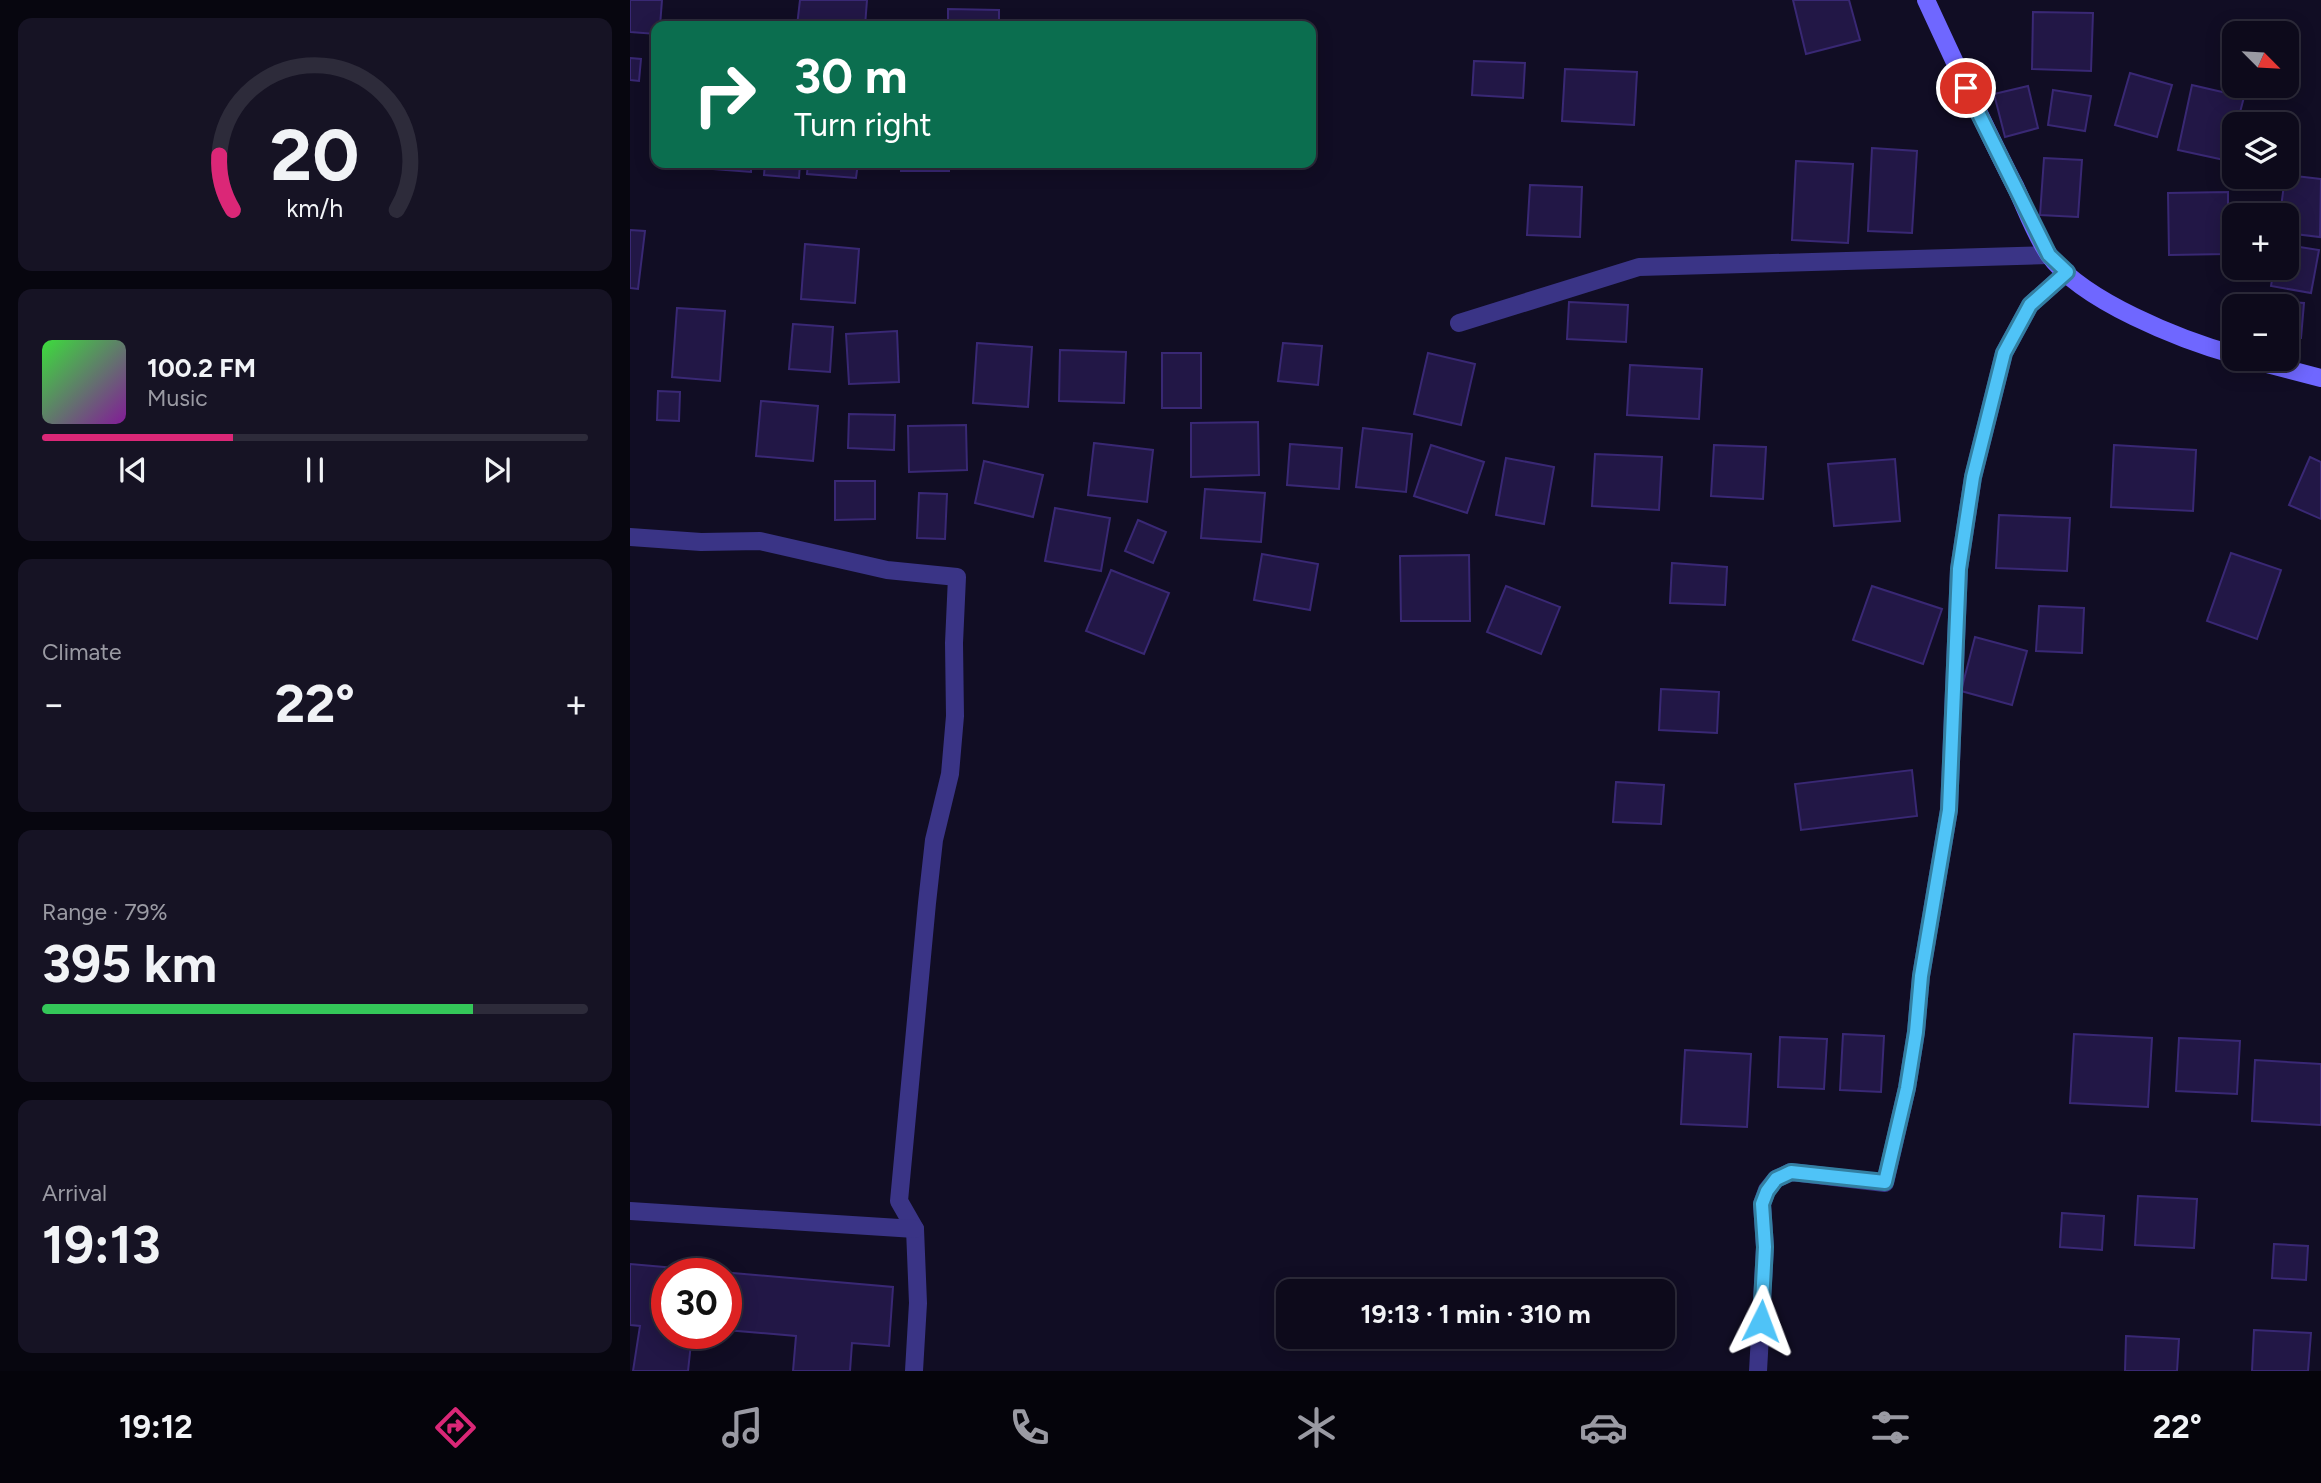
<!DOCTYPE html>
<html lang="en">
<head>
<meta charset="utf-8">
<style>
  :root { --surface:#0d0a1b; --page:#161324; --text:#f1f3f6; --muted:#9a9aa3; --line:#2d2b3a; --accent:#db2777 }
  body { margin:0; font-family:Figtree,sans-serif; background:var(--page); color:var(--text); height:100vh; display:flex; flex-direction:column; font-size:26px; white-space:nowrap }
  * { box-sizing:border-box; margin:0 }
  p { font-size:23px; color:var(--muted) }
  .icon { flex:none; width:38px; height:38px; fill:none; stroke:currentColor; stroke-width:2; stroke-linecap:round; stroke-linejoin:round }
  .map { position:relative; flex:1; overflow:hidden }
  .drawer { display:flex; flex-direction:column; gap:18px; padding:18px; background:#07060f; width:630px }
  .drawer>* { flex:none }
  .hud { position:absolute; left:21px; top:21px; width:665px; height:147px; border-radius:14px; box-shadow:0 4px 18px #0003,0 0 0 2px var(--line); background:#0b6e4f; color:#fff; overflow:hidden }
  .needle { width:46px; rotate:114deg }
  .tools { position:absolute; left:1592px; top:21px; display:grid; gap:14px }
  .tools a { display:grid; place-items:center; width:77px; height:77px; border-radius:14px; background:var(--surface); box-shadow:0 4px 18px #0003,0 0 0 2px var(--line); font-size:35px }
  .speed { position:absolute; left:21px; top:1258px; display:flex; gap:14px; font-size:35px; font-weight:700; text-align:center }
  .speed>* { display:grid; place-content:center; width:91px; height:91px; border-radius:50%; background:var(--surface); box-shadow:0 4px 18px #0003,0 0 0 2px var(--line); line-height:1 }
  .speed .limit { border:10px solid #d22; background:#fff; color:#111 }
  .pin { position:absolute; display:grid; place-items:center; width:60px; height:60px; color:#fff; margin:-30px; border:4px solid #fff; border-radius:50%; box-shadow:0 2px 7px #0007 }
  .me { position:absolute; width:77px; margin:-38px; rotate:3deg; stroke-linejoin:round; filter:drop-shadow(0 0 5px #0008) }
  .turn { display:flex; align-items:center; gap:24px; height:147px; padding:0 28px; font-size:32px }
  .turn .icon { width:91px; height:91px; stroke-width:2.5 }
  .turn b { display:block; font-size:49px; line-height:60px }
  .big { font-size:52px; font-weight:700; line-height:1.1 }
  .drawer .widget { flex:1; display:flex; flex-direction:column; justify-content:center; gap:10px; min-width:0; padding:0 24px; border-radius:14px; background:var(--page) }
  .drawer .dial { align-items:center; gap:0 }
  .dial svg { height:182px; overflow:visible; fill:none; stroke:var(--line); stroke-width:7; stroke-linecap:round; text-anchor:middle }
  .dial text { fill:var(--text); stroke:none }
  .song { display:flex; align-items:center; gap:21px }
  .cover { width:84px; height:84px; border-radius:10px; background:linear-gradient(135deg,hsl(120 70% 55%),hsl(290 70% 35%)) }
  .played { height:7px; border-radius:4px; background:linear-gradient(90deg,var(--accent) 35%,var(--line) 35%) }
  .keys { display:flex; justify-content:space-around; direction:ltr }
  .heat { display:flex; justify-content:space-between; align-items:center; font-size:38px; direction:ltr }
  .charge { height:10px; border-radius:5px; background:linear-gradient(90deg,#34c759 79%,var(--line) 0) }
  .trip { position:absolute; left:646px; top:1279px; width:399px; height:70px; border-radius:14px; background:var(--surface); box-shadow:0 4px 18px #0003,0 0 0 2px var(--line); font-weight:700; line-height:70px; text-align:center }
  .menu { display:flex; height:112px; justify-content:space-around; align-items:center; background:#05040b; color:var(--muted) }
  .menu .icon { width:49px; height:49px }
  .menu .on { color:var(--accent) }
  .menu b { font-size:32px; color:var(--text) }
  main { display:flex; flex:1; min-height:0 }
  .map>svg:first-child { display:block }
  .building { fill:#221746; stroke:#392874; stroke-width:2 }
  .lines { fill:none; stroke-linecap:round; stroke-linejoin:round }
  .minor { stroke:#3a3486; stroke-width:18 }
  .secondary { stroke:#6f67ff; stroke-width:18 }
  .route-casing { stroke:#337fa1; stroke-width:18 }
  .route { stroke:#4fc3f7; stroke-width:12 }
</style>
</head>
<body>
<main>
<section class="drawer">
<div class="widget dial"><svg viewBox="0 0 100 80">
<path d="M14 69A42 42 0 1 1 86 69"/>
<path d="M14 69A42 42 0 0 1 8 45" stroke="#db2777"/>
<text x="50" y="56" font-size="32" font-weight="700">20</text>
<text x="50" y="72" font-size="11">km/h</text>
</svg></div>
<div class="widget">
<div class="song"><i class="cover"></i><div><b>100.2 FM</b><p>Music</p></div></div>
<div class="played"></div>
<div class="keys"><svg class="icon" aria-label="previous" viewBox="0 0 24 24"><path d="M18 5L8 12l10 7zM5 5v14"/></svg><svg class="icon" aria-label="pause" viewBox="0 0 24 24"><path d="M8 5v14M16 5v14"/></svg><svg class="icon" aria-label="next" viewBox="0 0 24 24"><path d="M6 5l10 7-10 7zM19 5v14"/></svg></div>
</div>
<div class="widget"><p>Climate</p>
<div class="heat"><a>−</a><b class="big">22°</b><a>+</a></div>
</div>
<div class="widget"><p>Range · 79%</p><b class="big">395 km</b><div class="charge"></div></div>
<div class="widget"><p>Arrival</p><b class="big">19:13</b></div>
</section>
<div class="map">
<svg width="1691" height="1371" viewBox="0 0 1691 1371">
  <rect width="100%" height="100%" fill="#110d24"/>
  <g class="building">
    <path d="M0,0H32L30,26H26V34L0,32Z"/>
    <path d="M170,0H237L235,26H167Z"/>
    <path d="M1163,0H1219L1230,40L1176,54Z"/>
    <path d="M318,9L369,10V26H318Z"/>
    <path d="M1403,12L1463,13L1461,71L1402,69Z"/>
    <path d="M0,58L11,59L9,81L0,80Z"/>
    <path d="M844,61L895,63L893,98L842,95Z"/>
    <path d="M935,69L1007,72L1004,125L932,121Z"/>
    <path d="M1500,73L1542,85L1527,137L1485,125Z"/>
    <path d="M1562,85L1614,97L1607,124H1605V136L1599,161L1548,150Z"/>
    <path d="M1398,86L1408,128L1375,137L1364,94Z"/>
    <path d="M1423,90L1461,96L1455,131L1418,125Z"/>
    <path d="M1242,148L1287,151L1282,233L1238,231Z"/>
    <path d="M1414,158L1452,160L1448,217L1410,215Z"/>
    <path d="M1166,161L1223,164L1218,243L1162,240Z"/>
    <path d="M85,163H121V172L84,169Z"/>
    <path d="M135,163H170L169,178L134,175Z"/>
    <path d="M178,163H228L226,178L177,174Z"/>
    <rect x="271" y="163" width="48" height="8"/>
    <path d="M1657,175L1691,179L1690,237L1657,233V215H1650L1655,177Z"/>
    <path d="M900,185L952,187L950,237L897,235Z"/>
    <path d="M1598,192V254L1539,255L1538,193Z"/>
    <path d="M0,230L15,231L8,289L0,288Z"/>
    <path d="M175,244L229,249L225,303L171,299Z"/>
    <path d="M1657,245L1689,250L1681,293L1641,286L1644,268H1657Z"/>
    <path d="M1632,300L1674,303L1671,338L1657,337V306H1631Z"/>
    <path d="M939,302L998,305L996,342L937,339Z"/>
    <path d="M47,308L95,311L90,381L42,377Z"/>
    <path d="M163,324L203,327L200,372L159,369Z"/>
    <path d="M267,331L269,382L219,384L216,334Z"/>
    <path d="M347,343L402,347L398,407L343,403Z"/>
    <path d="M653,343L692,346L688,385L648,381Z"/>
    <path d="M430,350L496,352L494,403L429,401Z"/>
    <rect x="532" y="353" width="39" height="55"/>
    <path d="M798,353L845,364L831,425L784,414Z"/>
    <path d="M1000,365L1072,369L1069,419L997,415Z"/>
    <path d="M28,391L50,392L49,421L27,420Z"/>
    <path d="M131,401L188,406L183,461L126,456Z"/>
    <path d="M219,414L265,415L264,450L218,448Z"/>
    <path d="M628,422L629,475L561,477V423Z"/>
    <path d="M336,425L337,470L279,472L278,426Z"/>
    <path d="M733,428L782,434L776,492L726,487Z"/>
    <path d="M464,443L523,450L517,502L458,495Z"/>
    <path d="M660,444L712,448L709,489L657,485Z"/>
    <path d="M801,445L854,462L837,513L784,496Z"/>
    <path d="M1084,445L1136,447L1133,499L1081,496Z"/>
    <path d="M1484,445L1566,450L1563,511L1481,507Z"/>
    <path d="M965,454L1032,457L1029,510L962,506Z"/>
    <path d="M1680,457L1691,462V519L1659,505Z"/>
    <path d="M876,458L924,467L914,524L866,515Z"/>
    <path d="M1265,459L1270,521L1204,526L1198,464Z"/>
    <path d="M354,461L413,475L403,517L345,503Z"/>
    <path d="M205,481H245V519L205,520Z"/>
    <path d="M575,489L635,493L631,542L571,538Z"/>
    <path d="M289,493L317,494L315,539L287,538Z"/>
    <path d="M425,508L480,518L471,571L415,561Z"/>
    <path d="M1369,515L1440,518L1437,571L1366,568Z"/>
    <path d="M508,520L536,532L523,563L495,551Z"/>
    <path d="M1601,553L1651,570L1627,639L1577,621Z"/>
    <path d="M632,554L688,564L680,610L624,600Z"/>
    <path d="M839,555L840,621H771L770,556Z"/>
    <path d="M1042,563L1097,567L1095,605L1040,603Z"/>
    <path d="M481,570L539,593L514,654L456,631Z"/>
    <path d="M876,586L930,607L911,654L857,632Z"/>
    <path d="M1242,586L1312,609L1293,664L1223,640Z"/>
    <path d="M1409,606L1454,608L1452,653L1406,651Z"/>
    <path d="M1345,637L1397,651L1382,705L1331,691Z"/>
    <path d="M1031,689L1089,692L1087,733L1029,730Z"/>
    <path d="M1282,770L1287,816L1171,830L1165,784Z"/>
    <path d="M986,782L1034,785L1031,824L983,822Z"/>
    <path d="M1213,1034L1254,1036L1251,1092L1210,1090Z"/>
    <path d="M1444,1034L1522,1038L1518,1107L1440,1103Z"/>
    <path d="M1150,1037L1197,1039L1194,1089L1148,1087Z"/>
    <path d="M1549,1038L1610,1041L1607,1094L1546,1091Z"/>
    <path d="M1055,1050L1121,1054L1117,1127L1051,1124Z"/>
    <path d="M1625,1060L1691,1064V1125L1622,1121Z"/>
    <path d="M1508,1196L1567,1199L1564,1248L1505,1245Z"/>
    <path d="M1432,1213L1474,1216L1472,1250L1430,1247Z"/>
    <path d="M1644,1244L1678,1246L1676,1280L1642,1278Z"/>
    <path d="M0,1264L263,1287L259,1346L222,1343L220,1371H163L166,1336L96,1330V1274H37V1334H62L58,1371H3L10,1326L0,1325Z"/>
    <path d="M1624,1330L1681,1333L1678,1371H1622Z"/>
    <path d="M1496,1336L1549,1339L1547,1371H1495Z"/>
  </g>
  <g class="lines">
    <g class="minor">
      <path d="M829,323L1009,267L1419,255"/>
      <path d="M0,537L71,542L130,541L257,570L327,577L324,643L325,716L320,774L304,840L297,903L269,1201L285,1229L288,1303L284,1371"/>
      <path d="M0,1211L285,1229"/>
      <path d="M1128,1371L1135,1247L1132,1204L1137,1190L1146,1179L1161,1172L1255,1183L1277,1088L1286,1032L1291,976L1319,810L1329,569L1343,477L1374,353L1400,305L1437,272"/>
    </g>
    <g class="secondary">
      <path d="M1296,0C1325,63 1354,126 1386,188C1396,209 1405,235 1419,255C1452,301 1551,340 1605,355"/>
      <path d="M1618,359L1691,378"/>
    </g>
  </g>
  <g class="lines">
    <defs>
      <path id="route" d="M1131,1321L1135,1247L1132,1204L1137,1191L1146,1179L1161,1172L1255,1182L1277,1088L1286,1032L1291,976L1319,810L1329,569L1343,477L1374,353L1400,305L1437,272L1419,255L1336,88"/>
    </defs>
    <use href="#route" class="route-casing"/>
    <use href="#route" class="route"/>
  </g>
</svg>
<div class="tools">
<a><svg class="needle" viewBox="-14 -14 28 28"><path d="M0-13l5 13h-10z" fill="#e53935"/><path d="M0 13l5-13h-10z" fill="#9a9aa3"/></svg></a>
<a><svg class="icon" aria-label="layers" viewBox="0 0 24 24"><path d="M12 4l9 5-9 5-9-5zM3 14l9 5 9-5"/></svg></a>
<a>+</a>
<a>−</a>
</div>
<div class="speed"><div class="limit">30</div></div>
<div class="pin" style="left:1336px;top:88px;background:#d93025"><svg class="icon" aria-label="arrive" viewBox="0 0 24 24"><path d="M6 21V4h12l-3 4 3 4H6"/></svg></div>
<svg class="me" style="left:1131px;top:1321px" viewBox="-20 -20 40 40"><path d="M0-17L14 15 0 8-14 15z" fill="#4fc3f7" stroke="#fff" stroke-width="4"/></svg>
<div class="trip">19:13 · 1 min · 310 m</div>
<div class="hud">
<div class="turn"><svg class="icon" aria-label="right" viewBox="0 0 24 24"><path d="M7 20v-9h11M14 6l5 5-5 5"/></svg><div><b>30 m</b>Turn right</div></div>
</div>
</div>
</main>
<nav class="menu">
<b>19:12</b>
<svg class="icon on" aria-label="directions" viewBox="0 0 24 24"><path d="M12 3l9 9-9 9-9-9zM9 14v-3h6M13 9l2 2-2 2"/></svg>
<svg class="icon" aria-label="music" viewBox="0 0 24 24"><path d="M9 18V5l10-2v13"/><circle cx="6" cy="18" r="3"/><circle cx="16" cy="16" r="3"/></svg>
<svg class="icon" aria-label="phone" viewBox="0 0 24 24"><path d="M5 4h4l2 5-3 2q2 4 5 5l2-3 5 2v4C11 20 4 13 5 4z"/></svg>
<svg class="icon" aria-label="climate" viewBox="0 0 24 24"><path d="M12 3v18M4 7l16 10M4 17L20 7"/></svg>
<svg class="icon" aria-label="car" viewBox="0 0 24 24"><path d="M5 17H2v-5l4-1 3-4h7l3 4 3 1v5h-3M9 17h6M6 11h13"/><circle cx="7" cy="17" r="2"/><circle cx="17" cy="17" r="2"/></svg>
<svg class="icon" aria-label="filters" viewBox="0 0 24 24"><path d="M4 7h16M4 17h16"/><circle cx="9" cy="7" r="2"/><circle cx="15" cy="17" r="2"/></svg>
<b>22°</b>
</nav>
</body>
</html>
